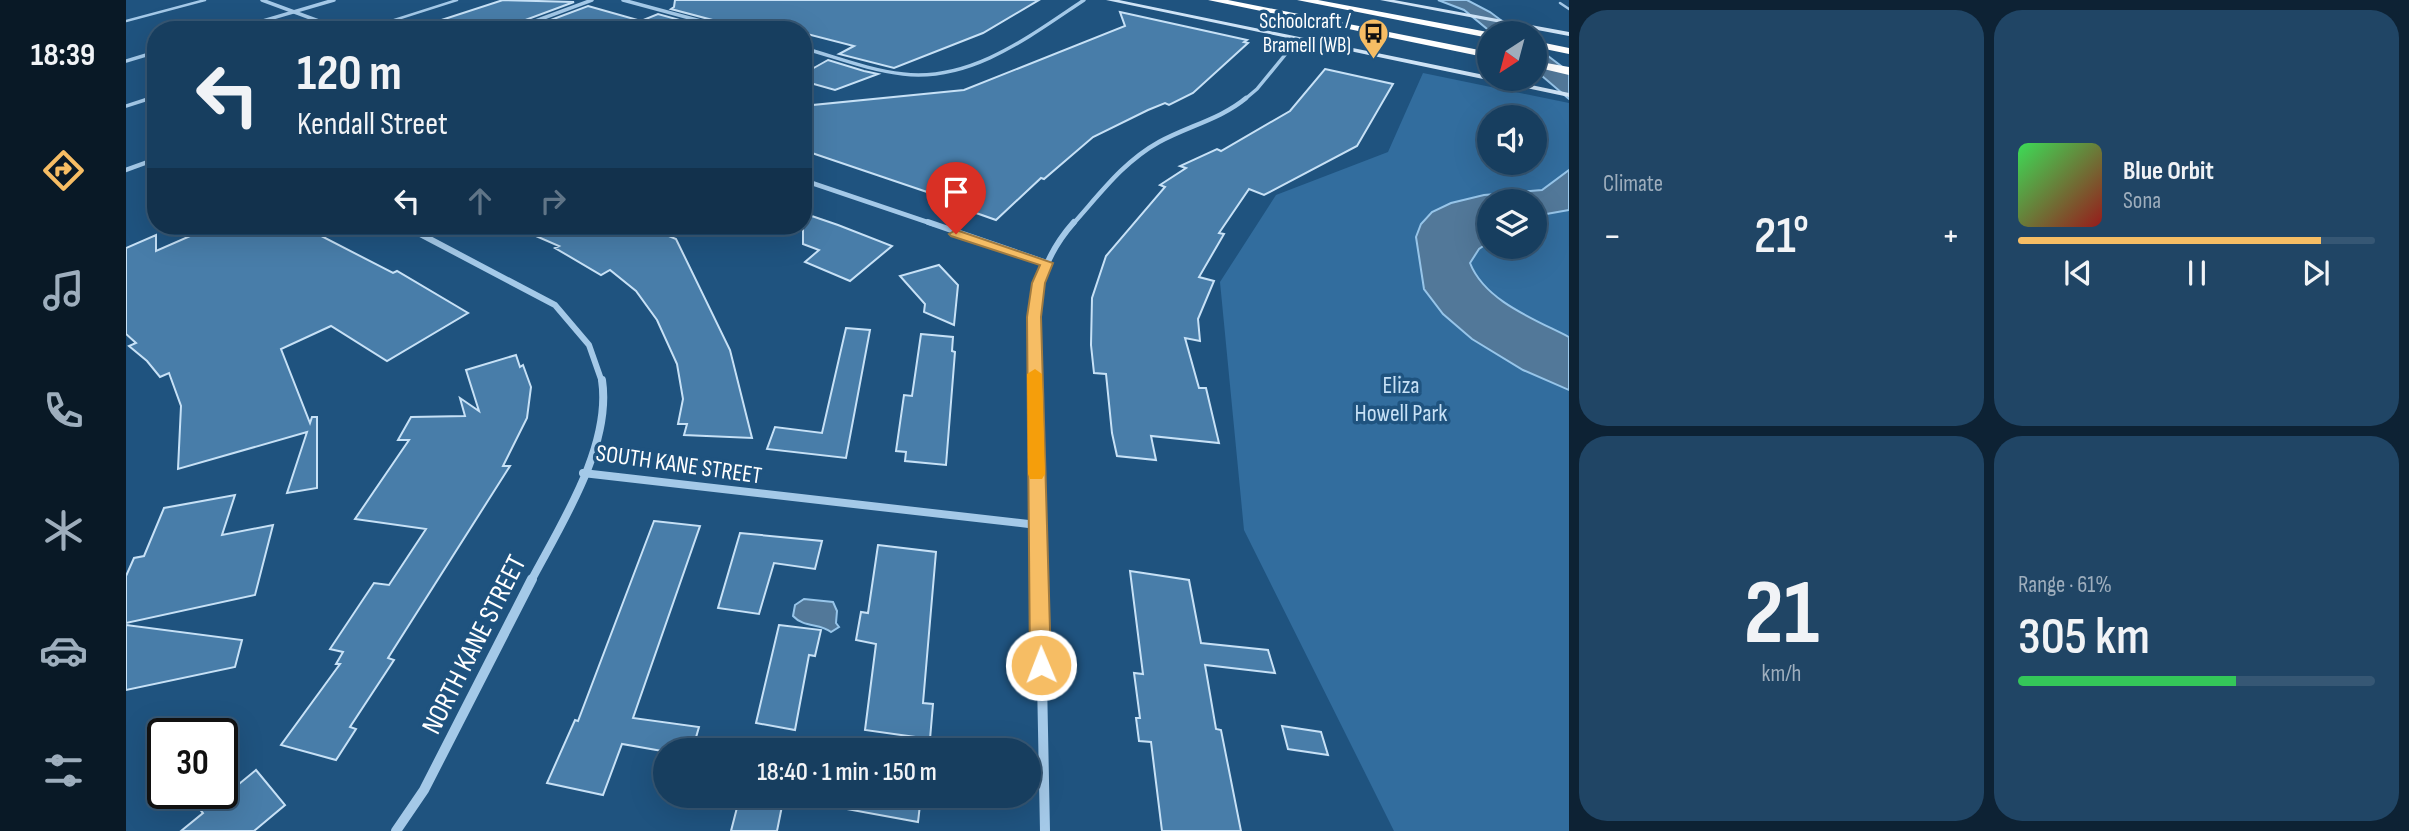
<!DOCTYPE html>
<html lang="en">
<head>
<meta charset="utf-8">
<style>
  :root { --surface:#173e5f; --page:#204565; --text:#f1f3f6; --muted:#9eaebd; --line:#365774; --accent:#f6bd64 }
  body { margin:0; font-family:"Sofia Sans Condensed",sans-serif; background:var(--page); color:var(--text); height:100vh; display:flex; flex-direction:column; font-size:26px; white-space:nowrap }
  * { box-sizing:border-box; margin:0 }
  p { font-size:23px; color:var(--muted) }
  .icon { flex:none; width:38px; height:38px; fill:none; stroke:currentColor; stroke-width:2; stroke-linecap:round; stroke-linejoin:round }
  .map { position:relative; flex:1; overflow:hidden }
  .details { display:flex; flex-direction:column; gap:10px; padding:10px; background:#0d2234; width:840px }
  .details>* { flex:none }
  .banner { position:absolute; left:21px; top:21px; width:665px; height:214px; border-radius:28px; box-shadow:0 7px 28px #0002,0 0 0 2px var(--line); background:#173e5f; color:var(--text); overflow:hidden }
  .needle { width:46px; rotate:216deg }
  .controls { position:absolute; left:1351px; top:21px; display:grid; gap:14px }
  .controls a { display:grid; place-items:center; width:70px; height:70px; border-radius:50%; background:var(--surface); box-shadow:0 7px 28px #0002,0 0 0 2px var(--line); font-size:35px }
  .speed { position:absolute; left:21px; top:718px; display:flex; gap:14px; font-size:35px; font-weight:700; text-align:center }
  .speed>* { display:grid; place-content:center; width:91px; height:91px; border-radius:50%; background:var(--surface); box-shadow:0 7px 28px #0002,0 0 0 2px var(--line); line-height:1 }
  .speed .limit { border:4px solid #111; border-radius:10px; background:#fff; color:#111 }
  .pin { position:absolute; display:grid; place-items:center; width:60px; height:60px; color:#fff; margin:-72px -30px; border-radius:50% 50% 50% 0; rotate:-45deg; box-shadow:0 0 7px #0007 }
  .pin .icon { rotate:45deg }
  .me { position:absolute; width:77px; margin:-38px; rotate:359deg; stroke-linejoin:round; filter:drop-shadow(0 0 5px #0008) }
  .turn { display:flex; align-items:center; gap:24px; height:147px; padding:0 35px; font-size:32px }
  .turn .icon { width:91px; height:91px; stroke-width:2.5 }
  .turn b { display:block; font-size:49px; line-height:60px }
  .lanes { display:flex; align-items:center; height:66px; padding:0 35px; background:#0003; justify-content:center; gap:35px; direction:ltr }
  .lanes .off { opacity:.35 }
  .big { font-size:52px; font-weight:600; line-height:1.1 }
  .details .card { flex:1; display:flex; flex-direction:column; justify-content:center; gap:10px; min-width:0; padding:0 24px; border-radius:28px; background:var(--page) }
  .details .dial { align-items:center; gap:0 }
  .dial b { font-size:91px; line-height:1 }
  .song { display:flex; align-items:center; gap:21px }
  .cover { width:84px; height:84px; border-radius:10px; background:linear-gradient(135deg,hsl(130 70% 55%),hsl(0 70% 35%)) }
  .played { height:7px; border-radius:4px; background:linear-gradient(90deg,var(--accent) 85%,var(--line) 85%) }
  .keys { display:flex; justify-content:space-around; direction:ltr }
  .heat { display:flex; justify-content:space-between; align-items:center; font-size:38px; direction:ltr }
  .charge { height:10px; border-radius:5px; background:linear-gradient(90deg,#34c759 61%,var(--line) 0) }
  .details .tiles { flex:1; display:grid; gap:10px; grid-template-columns:repeat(2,1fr) }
  .trip { position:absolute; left:527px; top:738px; width:388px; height:70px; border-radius:35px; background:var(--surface); box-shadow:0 7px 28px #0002,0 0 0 2px var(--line); font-weight:600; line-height:70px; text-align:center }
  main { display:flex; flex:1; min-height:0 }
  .menu { display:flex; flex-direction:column; width:126px; justify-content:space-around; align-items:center; background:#091926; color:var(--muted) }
  .menu .icon { width:49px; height:49px }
  .menu .on { color:var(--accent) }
  .menu b { font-size:32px; color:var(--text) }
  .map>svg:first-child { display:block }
  .green { fill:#326d9e; fill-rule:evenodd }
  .water { fill:#527899; stroke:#97c5e9; stroke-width:2 }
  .building { fill:#487da9; stroke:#c7e1f6; stroke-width:2 }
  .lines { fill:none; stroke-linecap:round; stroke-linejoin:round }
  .service-far1 { stroke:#a4c9e8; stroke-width:2.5 }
  .service { stroke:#a4c9e8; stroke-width:3.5 }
  .minor-far4 { stroke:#a4c9e8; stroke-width:3.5 }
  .minor-far3 { stroke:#a4c9e8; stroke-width:4.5 }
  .minor-far2 { stroke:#a4c9e8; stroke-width:6 }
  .minor-far1 { stroke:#a4c9e8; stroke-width:8 }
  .minor { stroke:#a4c9e8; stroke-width:10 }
  .secondary { fill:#cee3f6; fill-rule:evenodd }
  .motorway { fill:#fff; fill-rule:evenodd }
  .route { fill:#f6bd64; stroke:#a07b41; stroke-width:2 }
  .slow { fill:#f59e0b }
  .labels { text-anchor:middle; stroke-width:7; stroke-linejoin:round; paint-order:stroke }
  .far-poi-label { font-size:21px; fill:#fff; stroke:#1f537f; text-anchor:end }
  .park-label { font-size:24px; fill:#c7e1f6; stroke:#1f537f }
  .street-label { font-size:24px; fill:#fff; stroke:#1f537f }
  .near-street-label { font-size:28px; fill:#fff; stroke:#1f537f }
</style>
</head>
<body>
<main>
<nav class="menu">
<b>18:39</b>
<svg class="icon on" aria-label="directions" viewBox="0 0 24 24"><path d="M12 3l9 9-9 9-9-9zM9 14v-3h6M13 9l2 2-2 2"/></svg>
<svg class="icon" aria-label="music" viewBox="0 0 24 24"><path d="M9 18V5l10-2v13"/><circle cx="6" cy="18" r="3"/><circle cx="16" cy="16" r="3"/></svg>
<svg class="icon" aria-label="phone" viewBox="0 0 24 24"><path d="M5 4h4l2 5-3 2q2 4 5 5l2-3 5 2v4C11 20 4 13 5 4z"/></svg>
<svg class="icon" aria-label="climate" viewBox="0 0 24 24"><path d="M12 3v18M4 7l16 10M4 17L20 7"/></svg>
<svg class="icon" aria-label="car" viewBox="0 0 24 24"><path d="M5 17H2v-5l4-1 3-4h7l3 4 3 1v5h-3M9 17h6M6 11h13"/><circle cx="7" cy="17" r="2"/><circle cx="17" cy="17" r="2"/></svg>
<svg class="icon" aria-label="filters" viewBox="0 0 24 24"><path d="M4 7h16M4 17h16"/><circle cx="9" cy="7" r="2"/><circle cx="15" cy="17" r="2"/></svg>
</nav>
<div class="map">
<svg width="1443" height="831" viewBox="0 0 1443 831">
  <rect width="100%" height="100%" fill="#1f537f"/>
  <path class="green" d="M1297,73L1443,103V831H1268L1118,530L1094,282L1150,195L1262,152ZM1363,117H1409V163H1363ZM1363,201H1409V247H1363Z"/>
  <g class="water">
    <path d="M1312,0H1341L1364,12L1392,33H1366L1338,10Z"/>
    <path d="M1409,46L1443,72V99L1409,70Z"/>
    <path d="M1443,170V210L1409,216V201H1363V242L1353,249L1344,263C1359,301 1408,319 1443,337V390L1397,370L1346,339L1317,314L1298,289L1290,237L1295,224L1306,212L1325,203L1358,195L1416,190Z"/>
    <path d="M678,599L707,602L711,611L710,623L713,627L705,632C694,623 678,628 667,616L669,605Z"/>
  </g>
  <g class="building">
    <path d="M377,0L448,2L383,26L381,30H300V25Z"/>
    <path d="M549,0H913L857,33L768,68L713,54L728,46L677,33V30L635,22L634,30H612L609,26L545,9L548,7Z"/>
    <path d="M462,6L515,21L532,14L590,30H398Z"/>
    <path d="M994,12L1121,40L1118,42L1122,43L1067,93L1043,105L1039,103L1022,110L967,137L918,179L915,178L870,220L836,208L838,206L804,193L677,150V106L838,90L999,26Z"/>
    <path d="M702,60L738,71L752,74L709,90L677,81V74Z"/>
    <path d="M1199,69L1267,84L1231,146L1138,195L1123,189L1093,233L1098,234L1073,277L1088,281L1072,319L1074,341L1059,338L1073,388H1080L1093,443L1025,436L1030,460L991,456L986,433L980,374L968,373L965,345L966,298L980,256L1039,187L1034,185L1060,168L1054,166L1091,149L1095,151L1164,111Z"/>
    <path d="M677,213L712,225L766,246L724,281L679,262L693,250L677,244Z"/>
    <path d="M87,226H176L267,273L271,271L342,313L261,361L205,326L155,349L184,423L186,417H191V488L161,493L181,432L52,469L55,406L43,373L34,377L21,361L3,346L10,343L0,334V248L30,235V251Z"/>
    <path d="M387,226H519L550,239L604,350L626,438L558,435L561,424H552L557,399L551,364L531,320L510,291L484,270L475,275L429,248L433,246Z"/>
    <path d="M813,265L832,285L828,325L798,312L799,304L774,276Z"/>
    <path d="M720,328L744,330L720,458L641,449L649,427L696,433Z"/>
    <path d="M795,334L827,337L826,351L829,352L820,465L779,461L780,452L770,451L778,395L786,396Z"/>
    <path d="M390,355L394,367L397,365L405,387L401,418L377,466H384L262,658L268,660L224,727L230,729L210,760L155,745L214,664H210L217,652L204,649L248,583L263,585L300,529L229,519L283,440H272L285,417L339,416L334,398L353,411L340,370Z"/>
    <path d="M109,495L96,535L147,525L129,595L0,623V576L8,558L18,556L38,508Z"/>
    <path d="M528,521L574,526L507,718L573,727L566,751H536L496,744L477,795L421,783L449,720L452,721Z"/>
    <path d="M614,533L696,541L689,569L648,563L633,614L592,608Z"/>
    <path d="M752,545L810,552L797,703L807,704L804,739L739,730L750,644L730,640L735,612L742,613Z"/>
    <path d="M1004,571L1063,580L1075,643L1142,650L1149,673L1079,665L1090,729L1095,730L1115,831H1036L1025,742L1013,741L1010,718H1014L1008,673L1017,674Z"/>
    <path d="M0,625L116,640L109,667L0,690Z"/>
    <path d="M653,625L695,630L689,656L683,655L669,730L630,723Z"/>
    <path d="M1156,726L1195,732L1202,755L1162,749Z"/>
    <path d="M130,770L159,805L128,831H55L77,813L60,793H102Z"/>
    <path d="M614,796H658L651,831H605Z"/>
    <path d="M716,796H795L792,822L715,808Z"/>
  </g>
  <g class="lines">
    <g class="service-far1">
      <path d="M1434,3L1443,9"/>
      <path d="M0,21L79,0"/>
      <path d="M237,30L331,0"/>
      <path d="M19,100L30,96"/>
    </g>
    <path class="service" d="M0,106L25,98"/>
    <g class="minor-far4">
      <path d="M136,0L217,30"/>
      <path d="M497,0L608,30"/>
      <path d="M106,30L208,0"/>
      <path d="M385,30L466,0"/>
      <path d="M677,48C710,57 742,70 777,74C845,82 904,36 958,0"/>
      <path d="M0,61L30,52"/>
      <path d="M1118,100L1131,89L1172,39"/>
    </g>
    <g class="minor-far3">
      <path d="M0,170L30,159"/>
      <path d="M677,180L807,224"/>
      <path d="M947,224C974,194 997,162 1033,142C1062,126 1095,119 1120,98"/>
    </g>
    <g class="minor-far2">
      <path d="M802,222L921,263"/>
      <path d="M279,226L429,305L463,345L476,382"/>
      <path d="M909,382C908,318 903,273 948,222"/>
    </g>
    <g class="minor-far1">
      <path d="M909,380L914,581"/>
      <path d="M457,473L911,525"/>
      <path d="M405,581C435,524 486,446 476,380"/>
    </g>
    <g class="minor">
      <path d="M914,579L919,831"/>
      <path d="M270,831L298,790L406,579"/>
    </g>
    <g class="secondary">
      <path d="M980,0H993L1363,76V79H1376L1443,93V97Z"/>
      <path d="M1254,0H1268L1443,32V36Z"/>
    </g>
    <g class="motorway">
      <path d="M1082,0H1102L1363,52V58Z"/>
      <path d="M1171,0H1192L1367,33H1363V38Z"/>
      <path d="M1409,41L1443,48V54L1409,47Z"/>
      <path d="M1409,61L1443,67V75L1409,67Z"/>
    </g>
  </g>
  <path class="route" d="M830,230L927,263L919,283L915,317L925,665L922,672L915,675L907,672L904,665L901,317L906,283L914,265L825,236L823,234Z"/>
  <path class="slow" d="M909,369L916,374L919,474L916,479H904L902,474L901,374Z"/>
  <defs>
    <symbol id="bus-pin" viewBox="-11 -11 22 30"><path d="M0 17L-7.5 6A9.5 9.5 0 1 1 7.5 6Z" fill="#f6bd64" stroke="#1f537f"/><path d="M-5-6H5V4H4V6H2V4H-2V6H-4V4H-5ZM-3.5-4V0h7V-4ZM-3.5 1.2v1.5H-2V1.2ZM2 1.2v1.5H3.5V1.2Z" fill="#111"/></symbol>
  </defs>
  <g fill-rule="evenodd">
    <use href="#bus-pin" x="1230" y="16" width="35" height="47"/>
  </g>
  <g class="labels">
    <g class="far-poi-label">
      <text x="1225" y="28">Schoolcraft /<tspan x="1225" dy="24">Bramell (WB)</tspan></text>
    </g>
    <g class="park-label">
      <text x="1275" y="393">Eliza<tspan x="1275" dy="28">Howell Park</tspan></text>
    </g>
    <g class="street-label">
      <text transform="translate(553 464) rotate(8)" y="8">SOUTH KANE STREET</text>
    </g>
    <g class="near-street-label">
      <text transform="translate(347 644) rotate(-63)" y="10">NORTH KANE STREET</text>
    </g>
  </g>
</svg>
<div class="controls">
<a><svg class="needle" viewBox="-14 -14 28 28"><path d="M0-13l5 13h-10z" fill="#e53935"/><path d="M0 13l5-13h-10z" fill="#9eaebd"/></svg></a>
<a><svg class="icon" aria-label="sound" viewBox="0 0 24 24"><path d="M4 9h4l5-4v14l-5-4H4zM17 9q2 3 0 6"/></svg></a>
<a><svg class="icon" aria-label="layers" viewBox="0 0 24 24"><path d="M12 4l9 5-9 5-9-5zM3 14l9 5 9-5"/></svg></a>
</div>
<div class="speed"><div class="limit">30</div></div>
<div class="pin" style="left:830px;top:234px;background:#d93025"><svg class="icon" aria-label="arrive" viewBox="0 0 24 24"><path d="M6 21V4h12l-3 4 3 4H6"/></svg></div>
<svg class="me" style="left:915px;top:665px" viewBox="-20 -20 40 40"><circle r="17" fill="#f6bd64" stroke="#fff" stroke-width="3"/><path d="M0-11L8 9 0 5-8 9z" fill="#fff"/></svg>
<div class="trip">18:40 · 1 min · 150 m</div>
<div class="banner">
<div class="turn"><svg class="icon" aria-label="left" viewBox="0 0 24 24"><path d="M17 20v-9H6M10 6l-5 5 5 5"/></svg><div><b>120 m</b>Kendall Street</div></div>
<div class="lanes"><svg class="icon" aria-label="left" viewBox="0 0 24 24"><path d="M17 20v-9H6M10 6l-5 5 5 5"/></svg><svg class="icon off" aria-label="ahead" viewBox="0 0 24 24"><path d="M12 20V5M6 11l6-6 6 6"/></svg><svg class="icon off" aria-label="right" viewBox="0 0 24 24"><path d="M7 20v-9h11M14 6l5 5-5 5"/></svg></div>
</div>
</div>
<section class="details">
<div class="tiles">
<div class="card"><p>Climate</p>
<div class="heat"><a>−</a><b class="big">21°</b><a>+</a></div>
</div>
<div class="card">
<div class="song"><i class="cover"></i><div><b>Blue Orbit</b><p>Sona</p></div></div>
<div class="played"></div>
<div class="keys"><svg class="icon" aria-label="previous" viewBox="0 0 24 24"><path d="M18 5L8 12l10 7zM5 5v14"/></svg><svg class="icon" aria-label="pause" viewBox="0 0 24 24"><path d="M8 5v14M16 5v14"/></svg><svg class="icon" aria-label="next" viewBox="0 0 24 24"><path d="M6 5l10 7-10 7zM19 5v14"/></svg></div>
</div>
<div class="card dial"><b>21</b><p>km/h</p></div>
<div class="card"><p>Range · 61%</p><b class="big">305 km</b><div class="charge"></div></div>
</div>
</section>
</main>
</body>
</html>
